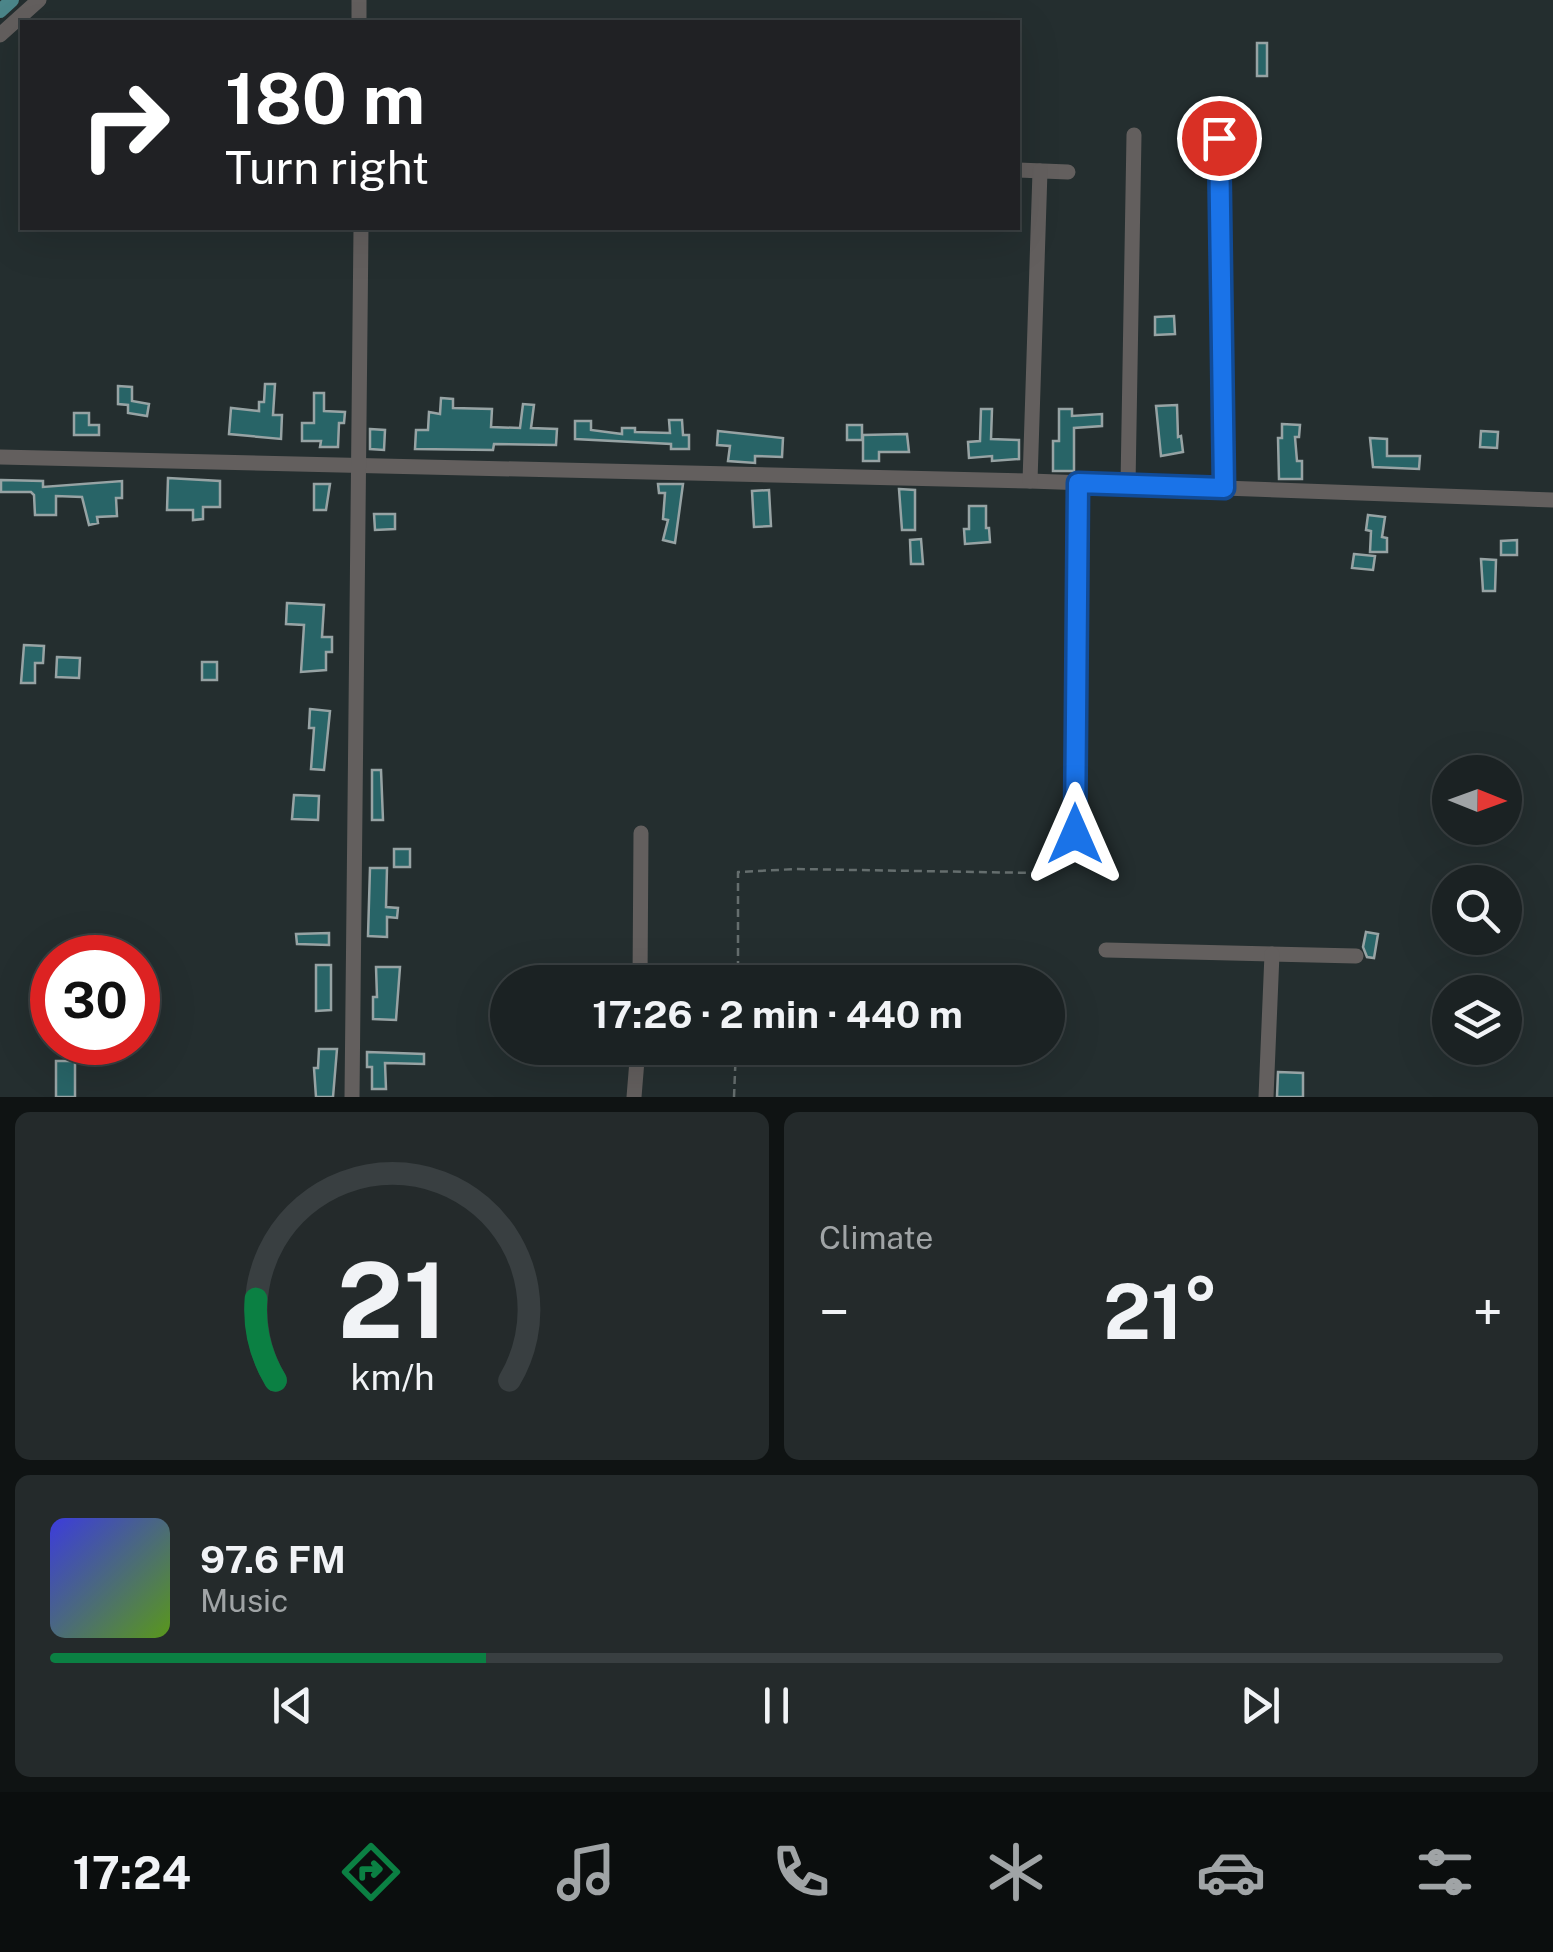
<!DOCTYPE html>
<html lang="en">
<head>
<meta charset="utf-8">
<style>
  :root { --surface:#1b2223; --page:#242a2b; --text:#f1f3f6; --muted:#a0a4a6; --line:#393f41; --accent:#0b8043 }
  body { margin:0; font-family:"Public Sans",sans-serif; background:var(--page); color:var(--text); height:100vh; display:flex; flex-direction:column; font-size:38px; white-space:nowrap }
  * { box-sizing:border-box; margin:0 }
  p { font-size:32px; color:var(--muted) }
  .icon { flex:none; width:55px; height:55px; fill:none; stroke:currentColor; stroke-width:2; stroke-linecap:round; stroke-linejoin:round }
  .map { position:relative; height:1097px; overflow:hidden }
  .side { display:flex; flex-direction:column; gap:15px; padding:15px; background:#0f1313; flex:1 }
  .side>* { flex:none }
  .banner { position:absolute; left:20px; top:20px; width:1000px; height:210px; border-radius:0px; box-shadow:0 10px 40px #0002,0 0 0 2px var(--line); background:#202124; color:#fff; overflow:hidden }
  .needle { width:65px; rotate:91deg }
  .controls { position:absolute; left:1432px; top:755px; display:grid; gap:20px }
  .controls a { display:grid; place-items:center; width:90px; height:90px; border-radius:50%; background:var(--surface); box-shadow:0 10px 40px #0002,0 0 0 2px var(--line); font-size:50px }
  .speed { position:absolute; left:30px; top:935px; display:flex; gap:20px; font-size:50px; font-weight:700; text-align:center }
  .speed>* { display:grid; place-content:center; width:130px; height:130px; border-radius:50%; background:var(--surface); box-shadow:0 10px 40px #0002,0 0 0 2px var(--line); line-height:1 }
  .speed .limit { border:15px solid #d22; background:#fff; color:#111 }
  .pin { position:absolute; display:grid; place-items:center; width:85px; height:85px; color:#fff; margin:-42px; border:5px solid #fff; border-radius:50%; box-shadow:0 2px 10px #0007 }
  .me { position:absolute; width:110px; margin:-55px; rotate:0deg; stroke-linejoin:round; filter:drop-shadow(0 0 8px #0008) }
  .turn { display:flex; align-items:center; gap:35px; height:210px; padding:0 40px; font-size:45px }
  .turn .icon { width:130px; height:130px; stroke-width:2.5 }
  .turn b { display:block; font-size:70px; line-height:85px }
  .big { font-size:75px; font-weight:700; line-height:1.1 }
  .side .card { flex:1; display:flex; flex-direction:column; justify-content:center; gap:15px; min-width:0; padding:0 35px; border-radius:15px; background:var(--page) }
  .side .dial { align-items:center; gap:0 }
  .dial svg { height:260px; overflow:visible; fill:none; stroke:var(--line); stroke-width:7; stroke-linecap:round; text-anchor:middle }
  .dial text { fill:var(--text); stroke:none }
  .song { display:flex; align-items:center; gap:30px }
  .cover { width:120px; height:120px; border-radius:15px; background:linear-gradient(135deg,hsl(240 70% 55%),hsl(90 70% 35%)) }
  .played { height:10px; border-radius:5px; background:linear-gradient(90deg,var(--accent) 30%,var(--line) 30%) }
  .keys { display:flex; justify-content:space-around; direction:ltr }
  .heat { display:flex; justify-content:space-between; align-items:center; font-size:55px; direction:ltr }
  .side .tiles { flex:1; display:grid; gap:15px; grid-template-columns:1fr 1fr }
  .card:last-child { grid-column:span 2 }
  .trip { position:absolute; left:490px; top:965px; width:575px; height:100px; border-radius:50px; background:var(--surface); box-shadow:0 10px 40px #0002,0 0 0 2px var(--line); font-weight:700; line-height:100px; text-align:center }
  .menu { display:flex; height:160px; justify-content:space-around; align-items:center; background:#0b0e0e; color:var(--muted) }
  .menu .icon { width:70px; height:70px }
  .menu .current { color:var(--accent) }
  .menu b { font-size:45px; color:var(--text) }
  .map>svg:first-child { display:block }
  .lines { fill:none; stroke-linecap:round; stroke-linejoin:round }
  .canal { stroke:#4b8589; stroke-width:14 }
  .building { fill:#286467; stroke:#97a3a4; stroke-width:2.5 }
  .path { stroke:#656e6e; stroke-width:2.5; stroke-dasharray:8 5; stroke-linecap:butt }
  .street { stroke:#635f5e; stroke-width:15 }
  .route-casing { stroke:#114b97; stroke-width:25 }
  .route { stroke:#1a73e8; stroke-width:18 }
</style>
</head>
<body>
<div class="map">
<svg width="1553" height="1097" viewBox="0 0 1553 1097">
  <rect width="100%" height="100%" fill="#242e2f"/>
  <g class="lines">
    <path class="canal" d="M0,11L12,0"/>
  </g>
  <g class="building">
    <rect x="1257" y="43" width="10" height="33"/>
    <path d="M1174,316L1175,334L1155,335V317Z"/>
    <path d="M265,384H275L273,415H282L281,439L229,434L231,408L259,411V402H264Z"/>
    <path d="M118,386L132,387V401L149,404L147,416L128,413V405L118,404Z"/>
    <path d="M314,393H324V411L345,412L344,423H339L338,447H320L321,441H302V423H314Z"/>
    <path d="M441,398L453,399V408L492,409L491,427L520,428L523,404L534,405L531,428L557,429L556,445L494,444L493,450L415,449L416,430H428L429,412L440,414Z"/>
    <path d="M1177,405L1178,437L1181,436L1183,452L1161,456L1156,406Z"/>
    <path d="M981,409H992L991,439L1019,440V459L992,461V456L969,458L968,442L980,441Z"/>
    <path d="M1059,409H1072V416L1102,414V426L1074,428V471H1053V441H1059Z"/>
    <path d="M74,413H89V425H99V435H74Z"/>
    <path d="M669,420H682L683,435H689V449H671V444L575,439V421H591V430L622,434V428H635V432L670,433Z"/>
    <path d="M1282,424L1300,425L1299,437H1295L1297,461H1302V479H1279L1278,438H1282Z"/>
    <rect x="847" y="425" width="15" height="15"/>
    <path d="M370,429L385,430L384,450L370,449Z"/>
    <path d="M718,431L783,438L782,457L755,456V463L728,461L730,446L717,445Z"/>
    <path d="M1481,431L1498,432L1497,448L1480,447Z"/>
    <path d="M907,434L909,452H879V461H863V435Z"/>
    <path d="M1370,438L1387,439V456H1420L1419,469L1373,467Z"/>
    <path d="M168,478L220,481V507H203V519L193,520V510H167Z"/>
    <path d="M1,480L43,481V487L122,481V498H116L117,516L97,517L98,523L89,525L82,497L56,496V515H35L34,495L31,492H1Z"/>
    <path d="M314,484H330L326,510H314Z"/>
    <path d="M658,484H683L675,543L663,540L668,520L663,519L665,493H659Z"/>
    <path d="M899,489L915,490V530H902Z"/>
    <path d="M769,490L771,526L754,527L752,491Z"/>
    <path d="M969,506H986V528H989L990,542L965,544L964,529H969Z"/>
    <path d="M374,514H395V529L375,530Z"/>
    <path d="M1368,515L1385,517L1382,537L1387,538V552H1370L1371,531L1366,530Z"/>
    <path d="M921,539L923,564H911L910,540Z"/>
    <path d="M1517,540V555H1501V541Z"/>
    <path d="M1354,554L1375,556L1373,570L1352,568Z"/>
    <path d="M1481,559L1496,560L1495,591H1483Z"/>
    <path d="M287,603L324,605L322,637H332V652H326V670L301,672L304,625L286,624Z"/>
    <path d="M24,645L44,646L43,663H35V683H21Z"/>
    <path d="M57,657L80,658L79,678L56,677Z"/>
    <rect x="202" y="662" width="15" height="18"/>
    <path d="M310,709L330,711L324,770L311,769L314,728H309Z"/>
    <path d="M372,770H381L383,820H372Z"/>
    <path d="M294,795L319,796L318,820L292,819Z"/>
    <rect x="394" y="849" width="16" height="18"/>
    <path d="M370,868H387L386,907L398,908L397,918L387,917V937L368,936Z"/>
    <path d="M1366,932L1378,934L1374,958L1367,957L1363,947Z"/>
    <path d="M329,933V945L297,944L296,934Z"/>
    <path d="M316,965H331V1010L316,1011Z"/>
    <path d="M376,967H400L396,1020L373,1019V997H377Z"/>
    <path d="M319,1049H337L333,1097H316L314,1068H318Z"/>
    <path d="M367,1052L424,1054V1064L385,1063L386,1089H372V1067H367Z"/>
    <rect x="56" y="1061" width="19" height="36"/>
    <path d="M1278,1072L1303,1073V1097H1277Z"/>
  </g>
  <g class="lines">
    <g class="path">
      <path d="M738,982V872L796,869L1037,873"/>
      <path d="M734,1097L736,1048"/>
    </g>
    <g class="street">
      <path d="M359,0V22"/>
      <path d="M0,35L39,0"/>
      <path d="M1219,138L1224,488"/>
      <path d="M1018,170L1068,172"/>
      <path d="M0,457L1030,481L1553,500"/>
      <path d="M1030,481L1040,171"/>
      <path d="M1128,485L1134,135"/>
      <path d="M1075,834L1078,483"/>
      <path d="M1106,950L1356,956"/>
      <path d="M640,982L641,833"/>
      <path d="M352,1097L361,228"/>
      <path d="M634,1097L638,1048"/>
      <path d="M1266,1097L1272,954"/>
    </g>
  </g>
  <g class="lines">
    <defs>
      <path id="route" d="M1075,834L1078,483L1224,488L1219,138"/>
    </defs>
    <use href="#route" class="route-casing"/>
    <use href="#route" class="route"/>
  </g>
</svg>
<div class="controls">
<a><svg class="needle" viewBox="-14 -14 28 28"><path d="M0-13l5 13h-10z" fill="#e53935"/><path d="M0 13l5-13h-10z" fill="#a0a4a6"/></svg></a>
<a><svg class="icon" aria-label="search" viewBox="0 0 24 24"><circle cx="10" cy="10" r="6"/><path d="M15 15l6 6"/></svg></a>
<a><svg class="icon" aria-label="layers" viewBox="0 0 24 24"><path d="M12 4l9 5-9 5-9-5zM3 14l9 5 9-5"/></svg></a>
</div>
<div class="speed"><div class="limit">30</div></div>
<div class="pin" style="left:1219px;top:138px;background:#d93025"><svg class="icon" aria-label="arrive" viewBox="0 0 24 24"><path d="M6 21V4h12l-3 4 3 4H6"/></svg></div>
<svg class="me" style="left:1075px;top:834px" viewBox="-20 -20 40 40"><path d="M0-17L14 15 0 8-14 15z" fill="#1a73e8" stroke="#fff" stroke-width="4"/></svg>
<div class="trip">17:26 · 2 min · 440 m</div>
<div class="banner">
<div class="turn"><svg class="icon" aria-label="right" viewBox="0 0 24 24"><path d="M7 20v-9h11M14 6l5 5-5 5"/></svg><div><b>180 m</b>Turn right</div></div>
</div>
</div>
<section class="side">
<div class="tiles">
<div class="card dial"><svg viewBox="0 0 100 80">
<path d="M14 69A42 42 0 1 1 86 69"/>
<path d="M14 69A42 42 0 0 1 8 44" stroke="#0b8043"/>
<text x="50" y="56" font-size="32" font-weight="700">21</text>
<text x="50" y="72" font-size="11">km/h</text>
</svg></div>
<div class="card"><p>Climate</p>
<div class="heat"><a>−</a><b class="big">21°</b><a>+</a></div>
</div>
<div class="card">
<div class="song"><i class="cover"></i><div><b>97.6 FM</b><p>Music</p></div></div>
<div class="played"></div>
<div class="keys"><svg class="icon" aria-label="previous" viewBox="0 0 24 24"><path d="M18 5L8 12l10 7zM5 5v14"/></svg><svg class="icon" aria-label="pause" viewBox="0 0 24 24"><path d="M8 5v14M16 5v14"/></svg><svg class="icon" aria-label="next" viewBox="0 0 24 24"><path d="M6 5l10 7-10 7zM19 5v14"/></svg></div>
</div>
</div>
</section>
<nav class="menu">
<b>17:24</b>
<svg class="icon current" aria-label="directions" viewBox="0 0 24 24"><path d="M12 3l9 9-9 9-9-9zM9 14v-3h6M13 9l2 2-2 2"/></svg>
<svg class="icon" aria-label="music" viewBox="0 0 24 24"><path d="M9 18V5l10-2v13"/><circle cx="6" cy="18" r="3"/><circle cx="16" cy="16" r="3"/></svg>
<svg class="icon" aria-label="phone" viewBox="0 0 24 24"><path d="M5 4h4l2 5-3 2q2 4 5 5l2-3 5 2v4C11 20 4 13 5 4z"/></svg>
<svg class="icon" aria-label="climate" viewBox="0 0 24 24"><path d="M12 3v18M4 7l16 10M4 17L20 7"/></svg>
<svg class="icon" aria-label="car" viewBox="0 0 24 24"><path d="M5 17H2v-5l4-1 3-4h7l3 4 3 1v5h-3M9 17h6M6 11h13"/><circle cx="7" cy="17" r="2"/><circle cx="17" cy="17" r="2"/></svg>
<svg class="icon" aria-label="filters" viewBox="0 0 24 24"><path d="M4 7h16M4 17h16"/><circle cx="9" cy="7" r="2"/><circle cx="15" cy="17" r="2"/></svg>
</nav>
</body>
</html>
